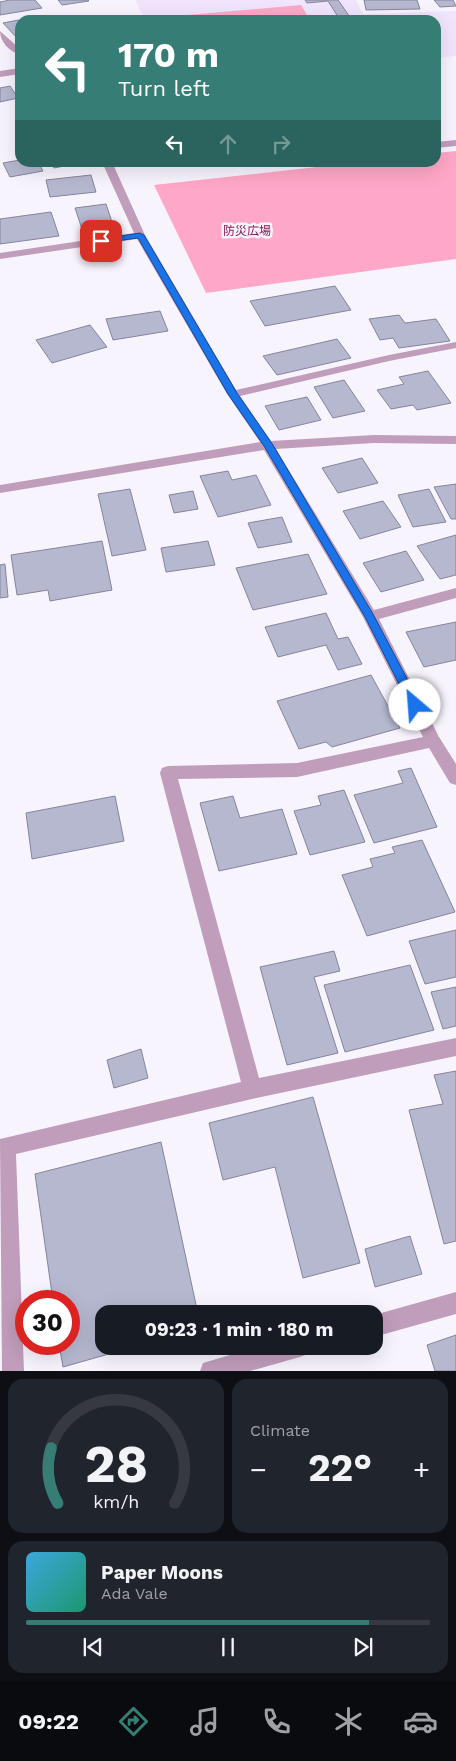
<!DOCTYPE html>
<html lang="en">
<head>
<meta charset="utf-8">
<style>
  :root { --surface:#171b24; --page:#20242c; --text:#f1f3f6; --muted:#9ea1a6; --line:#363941; --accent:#367d76 }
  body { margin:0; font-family:"Work Sans","Noto Sans JP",sans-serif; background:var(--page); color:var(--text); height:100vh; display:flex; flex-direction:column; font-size:19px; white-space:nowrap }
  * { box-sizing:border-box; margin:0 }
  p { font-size:16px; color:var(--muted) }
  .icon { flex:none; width:28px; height:28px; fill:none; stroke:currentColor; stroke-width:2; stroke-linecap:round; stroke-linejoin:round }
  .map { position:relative; height:1371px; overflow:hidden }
  .drawer { display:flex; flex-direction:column; gap:8px; padding:8px; background:#0d0f14; flex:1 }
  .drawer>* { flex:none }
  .top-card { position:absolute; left:15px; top:15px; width:426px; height:152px; border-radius:15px; box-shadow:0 5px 20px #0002; background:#367d76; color:#fff; overflow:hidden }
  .speed { position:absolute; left:15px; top:1290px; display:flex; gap:10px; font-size:25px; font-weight:700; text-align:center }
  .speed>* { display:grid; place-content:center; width:65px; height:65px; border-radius:50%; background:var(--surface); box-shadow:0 5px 20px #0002; line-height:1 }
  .speed .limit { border:8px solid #d22; background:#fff; color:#111 }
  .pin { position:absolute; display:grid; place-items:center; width:42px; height:42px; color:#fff; margin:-21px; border-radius:10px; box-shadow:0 2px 8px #0006 }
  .me { position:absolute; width:55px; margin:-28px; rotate:333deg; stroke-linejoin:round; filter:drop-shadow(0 0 4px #0008) }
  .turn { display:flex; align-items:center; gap:18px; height:105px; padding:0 20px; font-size:22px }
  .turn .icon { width:65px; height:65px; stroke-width:2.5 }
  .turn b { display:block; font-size:35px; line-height:42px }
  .lanes { display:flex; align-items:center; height:48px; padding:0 20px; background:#0003; justify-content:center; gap:25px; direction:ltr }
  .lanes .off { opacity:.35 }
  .big { font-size:38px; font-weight:700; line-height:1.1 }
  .drawer .tile { flex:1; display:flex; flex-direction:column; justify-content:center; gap:8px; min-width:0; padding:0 18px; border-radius:15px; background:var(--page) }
  .drawer .dial { align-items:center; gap:0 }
  .dial svg { height:130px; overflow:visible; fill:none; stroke:var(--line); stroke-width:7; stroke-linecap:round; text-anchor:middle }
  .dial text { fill:var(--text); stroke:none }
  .song { display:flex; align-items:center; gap:15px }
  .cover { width:60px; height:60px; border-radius:8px; background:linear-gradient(135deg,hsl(200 70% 55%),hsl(160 70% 35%)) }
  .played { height:5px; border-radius:2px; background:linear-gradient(90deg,var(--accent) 85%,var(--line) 85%) }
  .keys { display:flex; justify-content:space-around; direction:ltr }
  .heat { display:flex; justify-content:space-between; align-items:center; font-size:28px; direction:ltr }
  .drawer .tiles { flex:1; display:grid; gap:8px; grid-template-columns:1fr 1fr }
  .tile:last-child { grid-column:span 2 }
  .trip { position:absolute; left:95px; top:1305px; width:288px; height:50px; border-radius:15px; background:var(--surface); box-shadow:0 5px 20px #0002; font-weight:700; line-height:50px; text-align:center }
  .tab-bar { display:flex; height:80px; justify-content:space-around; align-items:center; background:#090b0e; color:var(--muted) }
  .tab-bar .icon { width:35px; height:35px }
  .tab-bar .on { color:var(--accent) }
  .tab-bar b { font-size:22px; color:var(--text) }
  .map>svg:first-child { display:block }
  .built { fill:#f1e5fe }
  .green { fill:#ffa7c8 }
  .building { fill:#b6b8d0; stroke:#84859d }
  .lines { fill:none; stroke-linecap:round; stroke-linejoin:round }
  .minor { fill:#c09dba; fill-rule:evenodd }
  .route { fill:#1a73e8; stroke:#114b97 }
  .labels { text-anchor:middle; stroke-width:5; stroke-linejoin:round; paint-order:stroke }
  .far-park-label { font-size:12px; fill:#8a1952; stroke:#f8f4fe }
</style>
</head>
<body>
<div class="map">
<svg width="456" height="1371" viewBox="0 0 456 1371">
  <rect width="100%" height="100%" fill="#f8f4fe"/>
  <path class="built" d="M135,0H356L363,14L456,11V56L436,58V20H145Z"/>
  <g class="green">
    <path d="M301,5L310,20H154L153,18Z"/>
    <path d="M456,151V259L206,293L154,185L353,163L436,162V153Z"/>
  </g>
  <g class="building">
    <path d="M10,0H35L42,8L0,15V2Z"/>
    <path d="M58,0H88L89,1L62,5Z"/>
    <path d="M305,0H338L352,20H340L328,1L307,3Z"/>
    <path d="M364,0H417L420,9L366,10Z"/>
    <path d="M434,0H453L456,6L440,7Z"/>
    <path d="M19,20L20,21V41L3,23Z"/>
    <path d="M10,86L18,98L0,102V88Z"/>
    <path d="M20,160V162H38L43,171L10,177L3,163Z"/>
    <path d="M50,162H85L54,168Z"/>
    <path d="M91,175L96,192L50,197L46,180Z"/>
    <path d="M106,204L114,228L83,232L75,208Z"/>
    <path d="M51,212L59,236L0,244V219Z"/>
    <path d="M335,286L351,310L265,326L250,301Z"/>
    <path d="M160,311L168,331L113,340L106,319Z"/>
    <path d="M399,315L405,323L436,319L450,341L399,348L393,338L380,340L369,319Z"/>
    <path d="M90,325L107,347L52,363L36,340Z"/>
    <path d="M337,339L351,358L277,375L263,356Z"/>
    <path d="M428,371L451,403L417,410L413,405L391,409L377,390L404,384L399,377Z"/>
    <path d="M344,380L365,411L333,418L314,387Z"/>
    <path d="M307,397L321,420L279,430L265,406Z"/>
    <path d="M362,458L378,483L338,493L322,468Z"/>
    <path d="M228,471L232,480L256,475L271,505L218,517L200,476Z"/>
    <path d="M456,484V519H451L434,487Z"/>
    <path d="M130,489L146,550L112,556L98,494Z"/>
    <path d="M429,489L446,522L413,527L398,495Z"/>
    <path d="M193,491L198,509L174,513L169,495Z"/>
    <path d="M383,501L401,527L360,539L343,511Z"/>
    <path d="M282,517L292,542L258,548L248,523Z"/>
    <path d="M456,535V575L440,579L417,546Z"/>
    <path d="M102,541L112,590L50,601L48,590L17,595L11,555Z"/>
    <path d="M208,541L215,565L166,572L161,548Z"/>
    <path d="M406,551L424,580L381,592L363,563Z"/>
    <path d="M308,554L327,594L253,610L236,568Z"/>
    <path d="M5,564L8,597L0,598V565Z"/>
    <path d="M326,613L338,639L348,637L362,664L338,670L326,645L278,657L265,627Z"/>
    <path d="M456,622V660L424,667L406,632Z"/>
    <path d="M371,675L400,728L332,747L326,742L299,749L277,701Z"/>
    <path d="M411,768L437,827L374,843L354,795L403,783L398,771Z"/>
    <path d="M344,790L365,842L310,855L294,811L321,805L318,796Z"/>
    <path d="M115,796L124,841L32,859L26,813Z"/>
    <path d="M233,796L240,818L282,809L297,854L219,871L200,803Z"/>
    <path d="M422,840L455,912L367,936L342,875L373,867L370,859L395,853L392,847Z"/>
    <path d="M456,930V977L425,984L409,941Z"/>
    <path d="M334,951L340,971L314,977L338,1053L287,1065L260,967Z"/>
    <path d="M410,965L434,1030L345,1052L324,985Z"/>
    <path d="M456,987V1026L443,1029L431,992Z"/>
    <path d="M141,1049L148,1078L114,1088L107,1060Z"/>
    <path d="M456,1071V1241L444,1244L409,1110L443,1104L434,1075Z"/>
    <path d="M313,1097L360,1263L303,1278L275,1167L223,1180L209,1123Z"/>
    <path d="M161,1142L198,1314H104V1346H137L63,1367L59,1344H69V1301H53L35,1174Z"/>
    <path d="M410,1236L422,1274L375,1287L365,1249Z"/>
    <path d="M456,1335V1371H435L427,1345Z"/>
  </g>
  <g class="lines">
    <g class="minor">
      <path d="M0,31L20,49V55C9,51 0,42 0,31Z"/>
      <path d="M20,68V74L0,77V71Z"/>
      <path d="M456,140V146L436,148V142Z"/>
      <path d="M102,162H112L145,235L236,390L389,355L456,342V348L389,361L240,396L271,441L374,435L456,436V444L374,443L276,449L374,610L456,588V598L379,619L439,737L456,764V785L450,783L429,748L297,777L178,779L259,1078L456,1038V1056L252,1099L16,1154L24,1371H2L0,1139L241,1082L160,773L162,768L168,766L297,763L423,737L363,617L264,450L0,493V485L260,442L227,394L137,239L0,259V253L134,233Z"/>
      <path d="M456,1292V1314L374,1337V1315Z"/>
      <path d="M260,1346H311L308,1354L300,1357L250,1371H200L203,1363Z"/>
    </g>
  </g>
  <path class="route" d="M140,233L144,235L237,393L273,445L373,614L421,705L419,708H411L365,617L264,446L228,394L138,238L101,243L97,241L101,239Z"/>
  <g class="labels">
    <g class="far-park-label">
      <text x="247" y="235">防災広場</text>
    </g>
  </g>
</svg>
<div class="speed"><div class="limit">30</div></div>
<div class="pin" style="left:101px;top:241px;background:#d93025"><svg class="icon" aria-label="arrive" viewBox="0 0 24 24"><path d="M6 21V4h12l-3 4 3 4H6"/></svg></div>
<svg class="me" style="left:415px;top:705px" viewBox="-20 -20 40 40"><circle r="19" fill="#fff"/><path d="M0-13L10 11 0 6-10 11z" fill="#1a73e8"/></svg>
<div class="trip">09:23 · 1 min · 180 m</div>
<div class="top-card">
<div class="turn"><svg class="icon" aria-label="left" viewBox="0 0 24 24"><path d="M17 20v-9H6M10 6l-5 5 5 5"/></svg><div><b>170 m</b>Turn left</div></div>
<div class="lanes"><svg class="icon" aria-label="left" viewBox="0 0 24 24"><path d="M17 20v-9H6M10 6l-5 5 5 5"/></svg><svg class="icon off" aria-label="ahead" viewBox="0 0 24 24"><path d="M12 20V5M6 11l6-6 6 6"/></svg><svg class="icon off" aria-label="right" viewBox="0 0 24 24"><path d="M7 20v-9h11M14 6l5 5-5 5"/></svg></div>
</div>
</div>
<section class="drawer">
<div class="tiles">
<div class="tile dial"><svg viewBox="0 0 100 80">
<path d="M14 69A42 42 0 1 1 86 69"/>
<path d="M14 69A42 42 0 0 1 10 35" stroke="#367d76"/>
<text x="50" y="56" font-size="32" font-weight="700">28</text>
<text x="50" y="72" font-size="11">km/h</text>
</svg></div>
<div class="tile"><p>Climate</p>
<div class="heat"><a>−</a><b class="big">22°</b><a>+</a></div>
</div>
<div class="tile">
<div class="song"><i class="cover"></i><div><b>Paper Moons</b><p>Ada Vale</p></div></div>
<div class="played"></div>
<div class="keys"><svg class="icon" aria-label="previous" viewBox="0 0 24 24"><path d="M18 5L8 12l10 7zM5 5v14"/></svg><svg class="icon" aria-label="pause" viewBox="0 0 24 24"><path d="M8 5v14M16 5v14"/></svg><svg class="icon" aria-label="next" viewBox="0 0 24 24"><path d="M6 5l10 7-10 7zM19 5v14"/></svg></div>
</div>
</div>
</section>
<nav class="tab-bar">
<b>09:22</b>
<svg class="icon on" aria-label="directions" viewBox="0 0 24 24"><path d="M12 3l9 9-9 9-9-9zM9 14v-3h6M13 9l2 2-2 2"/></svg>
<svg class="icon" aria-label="music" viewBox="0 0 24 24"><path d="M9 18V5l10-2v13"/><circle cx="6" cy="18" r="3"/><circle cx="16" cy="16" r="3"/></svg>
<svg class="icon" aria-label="phone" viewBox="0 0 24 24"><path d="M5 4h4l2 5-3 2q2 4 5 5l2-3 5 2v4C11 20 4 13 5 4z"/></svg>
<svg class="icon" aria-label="climate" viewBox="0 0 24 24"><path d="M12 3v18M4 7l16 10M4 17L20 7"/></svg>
<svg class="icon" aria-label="car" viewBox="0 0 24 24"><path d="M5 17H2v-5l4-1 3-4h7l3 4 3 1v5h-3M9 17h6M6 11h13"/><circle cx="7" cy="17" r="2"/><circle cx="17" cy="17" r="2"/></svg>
</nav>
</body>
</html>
